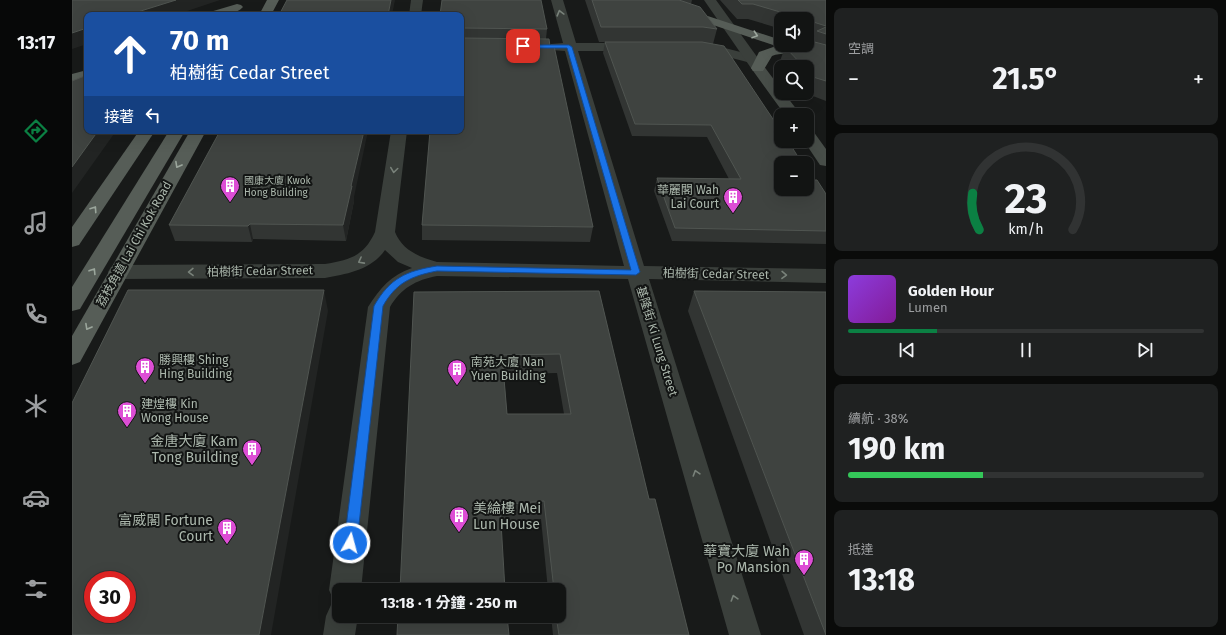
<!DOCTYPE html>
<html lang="zh-TW">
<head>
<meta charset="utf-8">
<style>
  :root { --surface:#121413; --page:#1f2121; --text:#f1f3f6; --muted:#9c9ea0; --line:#313333; --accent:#0b8043 }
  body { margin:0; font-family:"Fira Sans","Noto Sans TC",sans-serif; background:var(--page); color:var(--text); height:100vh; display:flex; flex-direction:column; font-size:15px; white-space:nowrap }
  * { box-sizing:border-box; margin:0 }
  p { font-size:13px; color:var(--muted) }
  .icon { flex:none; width:22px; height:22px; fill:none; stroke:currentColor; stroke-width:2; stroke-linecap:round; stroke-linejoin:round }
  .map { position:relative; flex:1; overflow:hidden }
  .sheet { display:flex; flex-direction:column; gap:8px; padding:8px; background:#0a0b0a; width:400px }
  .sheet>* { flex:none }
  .top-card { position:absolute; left:12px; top:12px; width:380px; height:122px; border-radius:8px; box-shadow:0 4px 16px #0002,0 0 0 1px var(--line); background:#1a4fa0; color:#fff; overflow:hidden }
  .tools { position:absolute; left:702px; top:12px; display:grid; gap:8px }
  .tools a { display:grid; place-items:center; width:40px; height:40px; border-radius:8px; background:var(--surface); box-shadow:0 4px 16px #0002,0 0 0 1px var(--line); font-size:20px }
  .speed { position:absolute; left:12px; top:571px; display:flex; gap:8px; font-size:20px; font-weight:700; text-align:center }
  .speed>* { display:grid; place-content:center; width:52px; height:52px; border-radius:50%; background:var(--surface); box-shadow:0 4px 16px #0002,0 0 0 1px var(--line); line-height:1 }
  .speed .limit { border:6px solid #d22; background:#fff; color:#111 }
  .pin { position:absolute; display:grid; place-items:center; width:34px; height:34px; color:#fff; margin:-17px; border-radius:8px; box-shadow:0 2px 6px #0006 }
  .me { position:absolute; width:44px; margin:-22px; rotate:7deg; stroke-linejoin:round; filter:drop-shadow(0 0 3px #0008) }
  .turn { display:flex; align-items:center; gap:14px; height:84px; padding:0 20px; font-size:18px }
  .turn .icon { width:52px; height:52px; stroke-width:2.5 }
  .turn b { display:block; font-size:28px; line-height:34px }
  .then { display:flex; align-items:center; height:38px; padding:0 20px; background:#0003; gap:8px; font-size:15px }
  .big { font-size:30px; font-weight:700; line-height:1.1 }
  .sheet .widget { flex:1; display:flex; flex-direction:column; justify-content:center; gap:6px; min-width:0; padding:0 14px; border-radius:8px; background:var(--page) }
  .sheet .dial { align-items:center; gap:0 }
  .dial svg { height:104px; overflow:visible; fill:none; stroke:var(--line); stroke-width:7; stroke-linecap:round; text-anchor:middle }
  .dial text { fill:var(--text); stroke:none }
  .song { display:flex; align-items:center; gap:12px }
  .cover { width:48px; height:48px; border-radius:6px; background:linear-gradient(135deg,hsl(270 70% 55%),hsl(290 70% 35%)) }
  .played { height:4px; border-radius:2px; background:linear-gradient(90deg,var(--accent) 25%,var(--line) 25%) }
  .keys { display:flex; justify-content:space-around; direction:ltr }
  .heat { display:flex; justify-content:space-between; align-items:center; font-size:22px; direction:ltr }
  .charge { height:6px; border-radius:3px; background:linear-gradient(90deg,#34c759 38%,var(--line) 0) }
  .trip { position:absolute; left:260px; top:583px; width:234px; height:40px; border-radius:8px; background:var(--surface); box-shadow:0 4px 16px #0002,0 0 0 1px var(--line); font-weight:700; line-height:40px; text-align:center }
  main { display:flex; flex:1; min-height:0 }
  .menu { display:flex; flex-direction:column; width:72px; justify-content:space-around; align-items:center; background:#070808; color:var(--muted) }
  .menu .icon { width:28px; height:28px }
  .menu .active { color:var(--accent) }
  .menu b { font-size:18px; color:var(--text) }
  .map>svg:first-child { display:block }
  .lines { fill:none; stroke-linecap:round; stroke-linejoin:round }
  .minor { fill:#3a3f3b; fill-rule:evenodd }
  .tertiary { fill:#3a3f3b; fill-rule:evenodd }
  .secondary { fill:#484e49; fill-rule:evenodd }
  .primary { fill:#565d57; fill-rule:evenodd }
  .wall { fill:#323533; fill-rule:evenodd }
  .shaded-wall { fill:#222423 }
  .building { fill:#3f4340; stroke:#505551; fill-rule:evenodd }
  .oneway { stroke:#79827a }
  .oneway2 { stroke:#9ba69c }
  .route { fill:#1a73e8; stroke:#114b97 }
  .labels { text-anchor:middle; stroke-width:4; stroke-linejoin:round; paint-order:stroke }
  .far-poi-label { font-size:10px; fill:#acb8ad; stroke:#131514; text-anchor:start }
  .poi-label { font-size:12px; fill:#acb8ad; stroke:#131514; text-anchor:start }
  .street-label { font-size:12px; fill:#acb8ad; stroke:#131514 }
  .near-poi-label { font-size:14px; fill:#acb8ad; stroke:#131514; text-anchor:end }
</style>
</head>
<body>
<main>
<nav class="menu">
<b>13:17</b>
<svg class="icon active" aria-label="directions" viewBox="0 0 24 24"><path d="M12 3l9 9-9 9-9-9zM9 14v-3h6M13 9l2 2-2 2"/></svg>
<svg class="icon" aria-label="music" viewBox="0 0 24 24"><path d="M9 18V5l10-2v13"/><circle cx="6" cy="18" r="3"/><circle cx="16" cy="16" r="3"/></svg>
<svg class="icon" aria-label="phone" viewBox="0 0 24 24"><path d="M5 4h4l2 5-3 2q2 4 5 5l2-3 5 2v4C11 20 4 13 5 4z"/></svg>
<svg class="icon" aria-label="climate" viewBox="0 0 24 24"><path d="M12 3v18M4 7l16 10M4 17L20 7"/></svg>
<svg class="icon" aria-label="car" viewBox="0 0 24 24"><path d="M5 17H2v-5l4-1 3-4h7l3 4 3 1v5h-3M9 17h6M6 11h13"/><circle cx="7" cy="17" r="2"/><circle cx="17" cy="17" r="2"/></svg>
<svg class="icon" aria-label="filters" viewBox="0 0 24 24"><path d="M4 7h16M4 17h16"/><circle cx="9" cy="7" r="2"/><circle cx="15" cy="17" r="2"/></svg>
</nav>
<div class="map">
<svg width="754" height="635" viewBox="0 0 754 635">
  <rect width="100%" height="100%" fill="#181a19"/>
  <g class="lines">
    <g class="minor">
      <path d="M339,0H351L349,15H337Z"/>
      <path d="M479,0H491L504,43H561L566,44L567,47L566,50L561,51H506L572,266L754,269V283L577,279L689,635H657L556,279L365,276C344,280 329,288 318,307L289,590H267V616H286L283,635H251L254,616L259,605L265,602L262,601L257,590L296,307C308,288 319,275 340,268L326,262L313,250C299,270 275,274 253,278L46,279L39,277L36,272L39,267L46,265L253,264C278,260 292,256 303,232L319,131H335L323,232C330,250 347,257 365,262L552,266L493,51L479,50L478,47L479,44L491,43Z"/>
      <path d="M628,44L649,47L684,56L686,59L684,62L679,63L648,55L623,51L622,48L623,45Z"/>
    </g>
    <path class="tertiary" d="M632,0H644L693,68L691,71H681Z"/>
    <g class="secondary">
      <path d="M686,64L691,65L709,89V93H712L729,115H713L679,68L681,65Z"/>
      <path d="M735,129L741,131L754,149V166L748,165L732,141H735Z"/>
    </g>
    <g class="primary">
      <path d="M195,0H207L199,15H187Z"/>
      <path d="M570,0H587L709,40V45L727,47L729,50L727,53C718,55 709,52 700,56L691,71H681L679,68L687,52L704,46L572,2Z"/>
      <path d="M165,4L169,5L171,7C163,16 147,15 136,15L138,12Z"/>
      <path d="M15,70V79L0,83V74Z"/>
      <path d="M67,131H83L7,245L0,247V227Z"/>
      <path d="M97,131H113L8,309L0,311V287Z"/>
      <path d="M118,131H134L8,362L0,365V336Z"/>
    </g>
  </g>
  <g class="wall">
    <path d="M513,0H620L619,4L645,29L641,44L742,180L754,194V244L600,241L582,191L585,178L657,179L635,137L560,136L531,53L533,42H527Z"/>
    <path d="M648,0H754V101L733,93H735V67H710L707,64L713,47L741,42L742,40L735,38V19H709V29L676,19H665Z"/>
    <path d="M389,15L475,29L474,39L521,227L518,242L350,240V225Z"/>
    <path d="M282,197V201L274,241L181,239L180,242L103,241L97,225Z"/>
    <path d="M527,291L577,499L617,635H481L479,616H487V590H476L469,519L429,522L342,292ZM485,373L492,414H435L432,374Z"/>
    <path d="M622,291L754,635H732L616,311Z"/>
  </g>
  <g class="shaded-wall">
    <path d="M104,0H148L103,15H56Z"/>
    <path d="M319,0H323L320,15H316Z"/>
    <path d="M15,28V44L0,49V33Z"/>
    <path d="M26,131H44L0,193V167Z"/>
    <path d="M292,131H296L282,197V201L274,241L271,225L279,186Z"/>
    <path d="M178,224L181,239L180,242L176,226Z"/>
    <path d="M252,290L256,311L199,635H187Z"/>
  </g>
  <g class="building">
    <path d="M0,0H104L56,15H15V28L0,33Z"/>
    <path d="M215,0H319L316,15H207Z"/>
    <path d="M370,0H469L475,29L389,28V15H368Z"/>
    <path d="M520,0H607L628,7L645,29L631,27H529Z"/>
    <path d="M666,0H754V26L735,20V19H732L681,4H670Z"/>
    <path d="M754,27V34L745,31Z"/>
    <path d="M389,38L477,39L478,46H482L521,227L350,225L358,131H389Z"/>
    <path d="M735,40L754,45V81L741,77L735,71V67H732L713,47L717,45H735Z"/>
    <path d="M533,42H630L652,46L709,131V141H716L730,163H709V189H735V170L742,180H745L754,194V231L603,228L585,178L669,179L639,125L563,124Z"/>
    <path d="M15,75V131H26L0,167V81Z"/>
    <path d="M148,131H292L279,186H280L271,225L178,224L176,226L97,225Z"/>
    <path d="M56,290H252L187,635H0V403ZM21,580H55V614H21Z"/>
    <path d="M527,291L577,499H583L617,635H487L484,616H487V590H482L472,501L428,505L433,590H328L342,292ZM488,354L499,414H435L430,355Z"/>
    <path d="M622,291L754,292V635Z"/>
    <path d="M326,616H435L437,635H325Z"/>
  </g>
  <defs><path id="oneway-chevron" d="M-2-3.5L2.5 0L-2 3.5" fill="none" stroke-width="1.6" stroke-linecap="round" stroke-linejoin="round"/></defs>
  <g class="oneway">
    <use href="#oneway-chevron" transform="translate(488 13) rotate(-105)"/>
    <use href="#oneway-chevron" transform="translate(322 170) rotate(98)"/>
    <use href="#oneway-chevron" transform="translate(289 261) rotate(152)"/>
    <use href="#oneway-chevron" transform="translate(119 272) rotate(179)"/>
    <use href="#oneway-chevron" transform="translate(712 275) rotate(1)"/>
    <use href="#oneway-chevron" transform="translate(624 473) rotate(-107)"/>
    <use href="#oneway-chevron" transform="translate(662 598) rotate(-107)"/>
  </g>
  <g class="oneway2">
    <use href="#oneway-chevron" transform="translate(683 35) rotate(18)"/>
    <use href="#oneway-chevron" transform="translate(106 165) rotate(119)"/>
    <use href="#oneway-chevron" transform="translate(22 209) rotate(-56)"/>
    <use href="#oneway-chevron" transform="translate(21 271) rotate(-58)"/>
    <use href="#oneway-chevron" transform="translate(16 327) rotate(119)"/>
  </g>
  <path class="route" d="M451,45H497L500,47L568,272L564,275L365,271C339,276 324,283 311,306L285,543L283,547L278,549L274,547L272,543L302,306C318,278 334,271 365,266L559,270L495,48H449L448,46Z"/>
  <defs>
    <symbol id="building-pin" viewBox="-11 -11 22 30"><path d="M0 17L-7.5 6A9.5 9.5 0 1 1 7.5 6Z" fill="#dd4ed5" stroke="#131514"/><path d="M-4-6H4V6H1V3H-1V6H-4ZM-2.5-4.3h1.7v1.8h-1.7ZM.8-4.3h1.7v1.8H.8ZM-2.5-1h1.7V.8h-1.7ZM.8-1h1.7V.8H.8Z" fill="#fff"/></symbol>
  </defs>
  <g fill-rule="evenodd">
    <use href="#building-pin" x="147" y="175" width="22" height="30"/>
    <use href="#building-pin" x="650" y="186" width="22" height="30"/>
    <use href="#building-pin" x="62" y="356" width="22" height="30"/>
    <use href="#building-pin" x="374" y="358" width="22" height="30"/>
    <use href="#building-pin" x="44" y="400" width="22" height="30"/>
    <use href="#building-pin" x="169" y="438" width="22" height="30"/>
    <use href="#building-pin" x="376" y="505" width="22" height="30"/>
    <use href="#building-pin" x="144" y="517" width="22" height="30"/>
    <use href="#building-pin" x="721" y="548" width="22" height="30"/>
  </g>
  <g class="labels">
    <g class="far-poi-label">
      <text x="172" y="184">國康大廈 Kwok<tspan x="172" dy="12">Hong Building</tspan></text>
    </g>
    <g class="poi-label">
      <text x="647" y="194" text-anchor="end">華麗閣 Wah<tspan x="647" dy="14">Lai Court</tspan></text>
      <text x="87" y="364">勝興樓 Shing<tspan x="87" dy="14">Hing Building</tspan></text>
      <text x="399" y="366">南苑大廈 Nan<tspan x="399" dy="14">Yuen Building</tspan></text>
      <text x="69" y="408">建煌樓 Kin<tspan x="69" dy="14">Wong House</tspan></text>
    </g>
    <g class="street-label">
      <text transform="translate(62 244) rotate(-61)" y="4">荔枝角道 Lai Chi Kok Road</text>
      <text transform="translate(188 271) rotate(-1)" y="4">柏樹街 Cedar Street</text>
      <text transform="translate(644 274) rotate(1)" y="4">柏樹街 Cedar Street</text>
      <text transform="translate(585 341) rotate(73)" y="4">基隆街 Ki Lung Street</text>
    </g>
    <g class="near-poi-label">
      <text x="166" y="446">金唐大廈 Kam<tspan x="166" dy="16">Tong Building</tspan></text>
      <text x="401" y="513" text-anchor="start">美綸樓 Mei<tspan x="401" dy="16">Lun House</tspan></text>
      <text x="141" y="525">富威閣 Fortune<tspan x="141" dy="16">Court</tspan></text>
      <text x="718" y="556">華寶大廈 Wah<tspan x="718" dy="16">Po Mansion</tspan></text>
    </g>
  </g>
</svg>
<div class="tools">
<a><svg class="icon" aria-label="sound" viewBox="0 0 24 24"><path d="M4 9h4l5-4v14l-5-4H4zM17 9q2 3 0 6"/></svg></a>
<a><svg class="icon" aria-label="search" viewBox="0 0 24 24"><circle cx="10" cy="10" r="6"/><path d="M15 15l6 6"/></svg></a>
<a>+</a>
<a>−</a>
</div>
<div class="speed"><div class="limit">30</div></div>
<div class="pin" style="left:451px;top:46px;background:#d93025"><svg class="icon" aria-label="arrive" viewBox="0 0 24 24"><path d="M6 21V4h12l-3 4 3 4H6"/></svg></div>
<svg class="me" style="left:278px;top:543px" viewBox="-20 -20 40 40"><circle r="17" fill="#1a73e8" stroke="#fff" stroke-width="3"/><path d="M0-11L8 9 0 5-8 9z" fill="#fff"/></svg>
<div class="trip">13:18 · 1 分鐘 · 250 m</div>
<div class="top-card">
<div class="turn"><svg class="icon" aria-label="ahead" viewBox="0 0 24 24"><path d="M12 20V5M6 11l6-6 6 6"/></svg><div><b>70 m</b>柏樹街 Cedar Street</div></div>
<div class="then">接著<svg class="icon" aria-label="left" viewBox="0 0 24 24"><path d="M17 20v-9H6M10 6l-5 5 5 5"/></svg></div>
</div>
</div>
<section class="sheet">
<div class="widget"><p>空調</p>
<div class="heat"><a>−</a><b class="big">21.5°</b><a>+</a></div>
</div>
<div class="widget dial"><svg viewBox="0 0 100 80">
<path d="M14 69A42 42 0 1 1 86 69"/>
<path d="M14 69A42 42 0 0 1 9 41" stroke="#0b8043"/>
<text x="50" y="56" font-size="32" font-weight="700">23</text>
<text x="50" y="72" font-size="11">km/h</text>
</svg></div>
<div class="widget">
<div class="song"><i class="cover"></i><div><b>Golden Hour</b><p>Lumen</p></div></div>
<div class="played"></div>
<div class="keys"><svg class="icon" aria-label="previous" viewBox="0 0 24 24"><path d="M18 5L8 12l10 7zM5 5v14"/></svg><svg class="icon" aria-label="pause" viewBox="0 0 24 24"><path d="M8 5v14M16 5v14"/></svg><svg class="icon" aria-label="next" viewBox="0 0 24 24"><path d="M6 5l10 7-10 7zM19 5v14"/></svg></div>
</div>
<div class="widget"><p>續航 · 38%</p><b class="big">190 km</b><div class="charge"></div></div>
<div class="widget"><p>抵達</p><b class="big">13:18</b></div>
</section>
</main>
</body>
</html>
